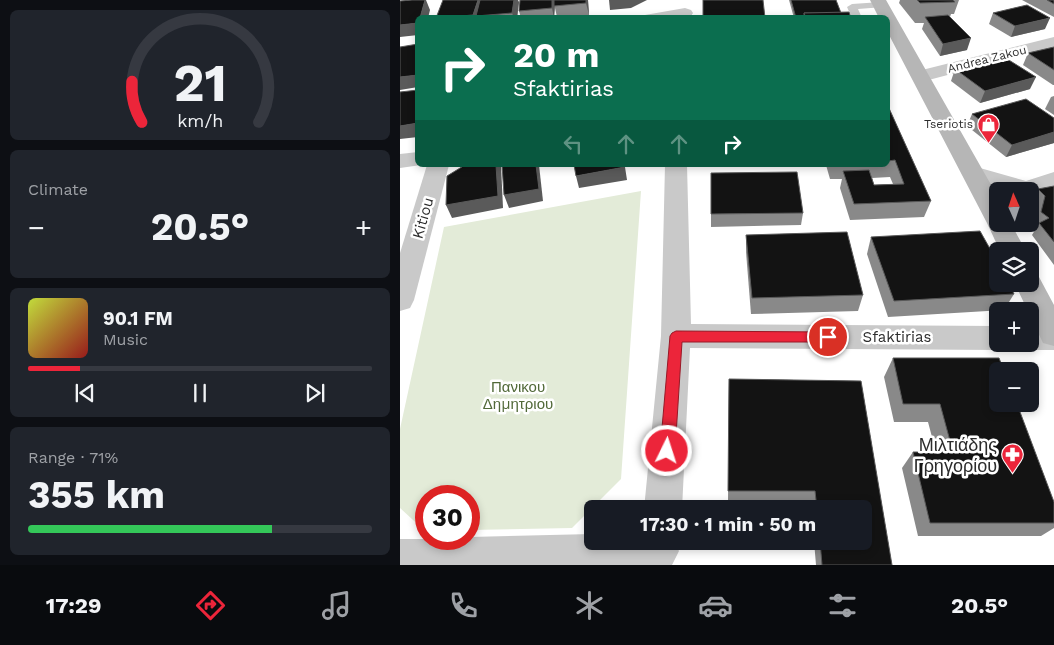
<!DOCTYPE html>
<html lang="en">
<head>
<meta charset="utf-8">
<style>
  :root { --surface:#171b24; --page:#20242c; --text:#f1f3f6; --muted:#9ea1a6; --line:#363941; --accent:#ec253a }
  body { margin:0; font-family:"Work Sans",sans-serif; background:var(--page); color:var(--text); height:100vh; display:flex; flex-direction:column; font-size:19px; white-space:nowrap }
  * { box-sizing:border-box; margin:0 }
  p { font-size:16px; color:var(--muted) }
  .icon { flex:none; width:28px; height:28px; fill:none; stroke:currentColor; stroke-width:2; stroke-linecap:round; stroke-linejoin:round }
  .map { position:relative; flex:1; overflow:hidden }
  .drawer { display:flex; flex-direction:column; gap:10px; padding:10px; background:#0d0f14; width:400px }
  .drawer>* { flex:none }
  .hud { position:absolute; left:15px; top:15px; width:475px; height:152px; border-radius:8px; box-shadow:0 2px 8px #0003; background:#0b6e4f; color:#fff; overflow:hidden }
  .needle { width:32px; rotate:357deg }
  .tools { position:absolute; left:589px; top:182px; display:grid; gap:10px }
  .tools a { display:grid; place-items:center; width:50px; height:50px; border-radius:8px; background:var(--surface); box-shadow:0 2px 8px #0003; font-size:25px }
  .speed { position:absolute; left:15px; top:485px; display:flex; gap:10px; font-size:25px; font-weight:700; text-align:center }
  .speed>* { display:grid; place-content:center; width:65px; height:65px; border-radius:50%; background:var(--surface); box-shadow:0 2px 8px #0003; line-height:1 }
  .speed .limit { border:8px solid #d22; background:#fff; color:#111 }
  .pin { position:absolute; display:grid; place-items:center; width:42px; height:42px; color:#fff; margin:-21px; border:2px solid #fff; border-radius:50%; box-shadow:0 1px 5px #0007 }
  .me { position:absolute; width:55px; margin:-28px; rotate:4deg; stroke-linejoin:round; filter:drop-shadow(0 0 4px #0008) }
  .turn { display:flex; align-items:center; gap:18px; height:105px; padding:0 15px; font-size:22px }
  .turn .icon { width:65px; height:65px; stroke-width:2.5 }
  .turn b { display:block; font-size:35px; line-height:42px }
  .lanes { display:flex; align-items:center; height:48px; padding:0 15px; background:#0003; justify-content:center; gap:25px; direction:ltr }
  .lanes .off { opacity:.35 }
  .big { font-size:38px; font-weight:700; line-height:1.1 }
  .drawer .card { flex:1; display:flex; flex-direction:column; justify-content:center; gap:8px; min-width:0; padding:0 18px; border-radius:8px; background:var(--page) }
  .drawer .dial { align-items:center; gap:0 }
  .dial svg { height:130px; overflow:visible; fill:none; stroke:var(--line); stroke-width:7; stroke-linecap:round; text-anchor:middle }
  .dial text { fill:var(--text); stroke:none }
  .song { display:flex; align-items:center; gap:15px }
  .cover { width:60px; height:60px; border-radius:8px; background:linear-gradient(135deg,hsl(70 70% 55%),hsl(0 70% 35%)) }
  .played { height:5px; border-radius:2px; background:linear-gradient(90deg,var(--accent) 15%,var(--line) 15%) }
  .keys { display:flex; justify-content:space-around; direction:ltr }
  .heat { display:flex; justify-content:space-between; align-items:center; font-size:28px; direction:ltr }
  .charge { height:8px; border-radius:4px; background:linear-gradient(90deg,#34c759 71%,var(--line) 0) }
  .trip { position:absolute; left:184px; top:500px; width:288px; height:50px; border-radius:8px; background:var(--surface); box-shadow:0 2px 8px #0003; font-weight:700; line-height:50px; text-align:center }
  .tabs { display:flex; height:80px; justify-content:space-around; align-items:center; background:#090b0e; color:var(--muted) }
  .tabs .icon { width:35px; height:35px }
  .tabs .on { color:var(--accent) }
  .tabs b { font-size:22px; color:var(--text) }
  main { display:flex; flex:1; min-height:0 }
  .map>svg:first-child { display:block }
  .green { fill:#e3ebd8 }
  .lines { fill:none; stroke-linecap:round; stroke-linejoin:round }
  .service { fill:#c9c9c9; fill-rule:evenodd }
  .minor { fill:#c9c9c9; fill-rule:evenodd }
  .secondary { fill:#b6b6b6; fill-rule:evenodd }
  .wall { fill:#898989; fill-rule:evenodd }
  .shaded-wall { fill:#5a5a5a }
  .building { fill:#131313; stroke:#5a5a5a }
  .route { fill:#ec253a; stroke:#991826 }
  .labels { text-anchor:middle; stroke-width:5; stroke-linejoin:round; paint-order:stroke }
  .far-street-label { font-size:12px; fill:#2c2c2c; stroke:#fff }
  .far-poi-label { font-size:12px; fill:#2c2c2c; stroke:#fff; text-anchor:end }
  .street-label { font-size:15px; fill:#2c2c2c; stroke:#fff }
  .park-label { font-size:15px; fill:#516938; stroke:#fff }
  .near-poi-label { font-size:18px; fill:#2c2c2c; stroke:#fff; text-anchor:end }
</style>
</head>
<body>
<main>
<section class="drawer">
<div class="card dial"><svg viewBox="0 0 100 80">
<path d="M14 69A42 42 0 1 1 86 69"/>
<path d="M14 69A42 42 0 0 1 8 44" stroke="#ec253a"/>
<text x="50" y="56" font-size="32" font-weight="700">21</text>
<text x="50" y="72" font-size="11">km/h</text>
</svg></div>
<div class="card"><p>Climate</p>
<div class="heat"><a>−</a><b class="big">20.5°</b><a>+</a></div>
</div>
<div class="card">
<div class="song"><i class="cover"></i><div><b>90.1 FM</b><p>Music</p></div></div>
<div class="played"></div>
<div class="keys"><svg class="icon" aria-label="previous" viewBox="0 0 24 24"><path d="M18 5L8 12l10 7zM5 5v14"/></svg><svg class="icon" aria-label="pause" viewBox="0 0 24 24"><path d="M8 5v14M16 5v14"/></svg><svg class="icon" aria-label="next" viewBox="0 0 24 24"><path d="M6 5l10 7-10 7zM19 5v14"/></svg></div>
</div>
<div class="card"><p>Range · 71%</p><b class="big">355 km</b><div class="charge"></div></div>
</section>
<div class="map">
<svg width="654" height="565" viewBox="0 0 654 565">
  <rect width="100%" height="100%" fill="#fff"/>
  <path class="green" d="M241,191L221,479L172,528L69,530V496H26V531H25L0,508V429L44,227Z"/>
  <g class="lines">
    <path class="service" d="M481,2L486,5L484,7L458,9L462,18H452L447,7L452,4Z"/>
    <g class="minor">
      <path d="M285,8L291,10L293,13L291,16L243,18L245,15Z"/>
      <path d="M654,37V47L521,82L514,80L512,76L514,72Z"/>
      <path d="M18,152V165H21L0,168V154Z"/>
      <path d="M27,165H49L14,300L10,308L0,311V253Z"/>
      <path d="M265,165H287L291,324L598,326V344H610L609,347L598,350L290,348L282,509H244L261,336Z"/>
      <path d="M573,166L626,181L654,172V187L630,197V191H607L565,178L562,173L565,168Z"/>
      <path d="M630,326H654V350H630L619,347L618,344H630Z"/>
      <path d="M192,534V541H274L279,551L272,565H0V539H69V537Z"/>
    </g>
    <g class="secondary">
      <path d="M470,0H486L598,197V224H611L626,251H600L587,223L488,33V18H479Z"/>
      <path d="M630,274L639,277L654,305V346L643,343L615,284H630Z"/>
    </g>
  </g>
  <g class="wall">
    <path d="M120,0H188L189,15L157,17L155,8L154,18H121L119,11Z"/>
    <path d="M389,0H436L441,13L451,18H394Z"/>
    <path d="M500,0H559L554,14H551L550,17L567,50L540,56L522,29L524,23H515L499,3Z"/>
    <path d="M622,0H654V17Z"/>
    <path d="M119,2L117,18H36Z"/>
    <path d="M593,13L645,29L611,37L589,24Z"/>
    <path d="M654,47V85H653L623,65L628,53Z"/>
    <path d="M555,69L630,89L580,103L551,81Z"/>
    <path d="M654,96V115L645,109L651,97Z"/>
    <path d="M488,106L531,201L524,217L450,220L440,188L442,179H430L426,165H488ZM490,177L493,184L474,185L472,178Z"/>
    <path d="M572,114L654,118V143L606,157L567,126Z"/>
    <path d="M654,186V265L632,235L637,227L633,224L638,208L631,201L638,189Z"/>
    <path d="M403,213L401,225L311,227V214Z"/>
    <path d="M346,235L463,295L458,311L351,314L346,252Z"/>
    <path d="M471,237L614,294L604,310L488,317L467,254Z"/>
    <path d="M493,358L654,502V528L641,536H518L502,468L513,452H536L528,422H494L484,377Z"/>
    <path d="M329,379L461,381L492,565H416L414,541H462V509H412L411,503L328,502Z"/>
  </g>
  <g class="shaded-wall">
    <path d="M25,0H26L30,10L28,18H20Z"/>
    <path d="M78,0H82L76,16V18H74L73,15Z"/>
    <path d="M114,0H118L119,2L117,18H114L112,13Z"/>
    <path d="M152,0H155L154,18L152,8Z"/>
    <path d="M186,0H188L189,15L186,3Z"/>
    <path d="M209,0H247L231,8L210,10Z"/>
    <path d="M650,18L645,29L611,37L615,26Z"/>
    <path d="M18,23V35L0,37V25Z"/>
    <path d="M571,38L567,50L540,56L543,44Z"/>
    <path d="M18,75V87L0,90V77Z"/>
    <path d="M636,77L630,89L580,103L585,91Z"/>
    <path d="M18,123V137L0,139V126Z"/>
    <path d="M654,132V143L606,157L612,145Z"/>
    <path d="M96,165H101L103,208L52,218L46,205Z"/>
    <path d="M136,165H139L143,201L109,208L104,195Z"/>
    <path d="M225,167L227,180L179,188L176,176Z"/>
  </g>
  <g class="building">
    <path d="M12,0H25L20,18H18V23L0,25V1Z"/>
    <path d="M43,0H78L73,15L36,18Z"/>
    <path d="M80,0H114L112,13L76,16Z"/>
    <path d="M120,0H152V8L119,11Z"/>
    <path d="M154,0H186V3L154,6Z"/>
    <path d="M303,0H363L365,18H303Z"/>
    <path d="M391,0H436L441,13H404V18H396Z"/>
    <path d="M517,0H553L555,2L520,3Z"/>
    <path d="M647,0H654V4Z"/>
    <path d="M627,5L650,18L615,26L593,13Z"/>
    <path d="M449,12L451,18H406L404,13Z"/>
    <path d="M548,15L571,38L543,44L525,17Z"/>
    <path d="M18,44V75L0,77V47Z"/>
    <path d="M654,47V70L628,53Z"/>
    <path d="M604,57L636,77L585,91L555,69Z"/>
    <path d="M18,90V123L0,126V92Z"/>
    <path d="M626,99L654,118V132L612,145L572,114Z"/>
    <path d="M488,106L531,201L454,204L443,171L469,170L474,185L504,184L495,160L488,161Z"/>
    <path d="M65,165H96L98,196L46,205L47,176Z"/>
    <path d="M102,165H136L139,189L104,195Z"/>
    <path d="M174,165H224L225,167L176,176Z"/>
    <path d="M397,172L403,213L311,214V173Z"/>
    <path d="M654,186V242L639,223L649,218L641,212L645,196L638,189Z"/>
    <path d="M580,231L598,263V284H609L614,294L494,301L471,237Z"/>
    <path d="M447,232L463,295L352,298L346,235Z"/>
    <path d="M493,358H599L604,371H598V404H617L654,502V523H530L513,452H553L540,404H503Z"/>
    <path d="M329,379L461,381L492,565H422L420,541H462V509H417L415,491H328Z"/>
  </g>
  <path class="route" d="M276,331L428,332L432,333L434,337L432,341L428,342H282L275,451L272,456L267,458L262,456L260,451L270,336L272,333Z"/>
  <defs>
    <symbol id="shop-pin" viewBox="-11 -11 22 30"><path d="M0 17L-7.5 6A9.5 9.5 0 1 1 7.5 6Z" fill="#ec253a" stroke="#fff"/><path d="M-5-2.5h2.3a2.7 3.5 0 0 1 5.4 0H5L5.5 6h-11ZM-1.5-2.5h3a1.5 2.3 0 0 0-3 0Z" fill="#fff"/></symbol>
    <symbol id="pharmacy-pin" viewBox="-11 -11 22 30"><path d="M0 17L-7.5 6A9.5 9.5 0 1 1 7.5 6Z" fill="#ec253a" stroke="#fff"/><path d="M-2-6h4v4h4v4h-4v4h-4v-4h-4v-4h4Z" fill="#fff"/></symbol>
  </defs>
  <g fill-rule="evenodd">
    <use href="#shop-pin" x="576" y="112" width="25" height="34"/>
    <use href="#pharmacy-pin" x="600" y="442" width="25" height="34"/>
  </g>
  <g class="labels">
    <g class="far-street-label">
      <text transform="translate(587 59) rotate(-14)" y="4">Andrea Zakou</text>
    </g>
    <g class="far-poi-label">
      <text x="573" y="128">Tseriotis</text>
    </g>
    <g class="street-label">
      <text transform="translate(23 218) rotate(-74)" y="5">Kitiou</text>
      <text x="497" y="342">Sfaktirias</text>
    </g>
    <g class="park-label">
      <text x="118" y="392">Πανικου<tspan x="118" dy="17">Δημητριου</tspan></text>
    </g>
    <g class="near-poi-label">
      <text x="597" y="451">Μιλτιάδης<tspan x="597" dy="21">Γρηγορίου</tspan></text>
    </g>
  </g>
</svg>
<div class="tools">
<a><svg class="needle" viewBox="-14 -14 28 28"><path d="M0-13l5 13h-10z" fill="#e53935"/><path d="M0 13l5-13h-10z" fill="#9ea1a6"/></svg></a>
<a><svg class="icon" aria-label="layers" viewBox="0 0 24 24"><path d="M12 4l9 5-9 5-9-5zM3 14l9 5 9-5"/></svg></a>
<a>+</a>
<a>−</a>
</div>
<div class="speed"><div class="limit">30</div></div>
<div class="pin" style="left:428px;top:337px;background:#d93025"><svg class="icon" aria-label="arrive" viewBox="0 0 24 24"><path d="M6 21V4h12l-3 4 3 4H6"/></svg></div>
<svg class="me" style="left:267px;top:451px" viewBox="-20 -20 40 40"><circle r="17" fill="#ec253a" stroke="#fff" stroke-width="3"/><path d="M0-11L8 9 0 5-8 9z" fill="#fff"/></svg>
<div class="trip">17:30 · 1 min · 50 m</div>
<div class="hud">
<div class="turn"><svg class="icon" aria-label="right" viewBox="0 0 24 24"><path d="M7 20v-9h11M14 6l5 5-5 5"/></svg><div><b>20 m</b>Sfaktirias</div></div>
<div class="lanes"><svg class="icon off" aria-label="left" viewBox="0 0 24 24"><path d="M17 20v-9H6M10 6l-5 5 5 5"/></svg><svg class="icon off" aria-label="ahead" viewBox="0 0 24 24"><path d="M12 20V5M6 11l6-6 6 6"/></svg><svg class="icon off" aria-label="ahead" viewBox="0 0 24 24"><path d="M12 20V5M6 11l6-6 6 6"/></svg><svg class="icon" aria-label="right" viewBox="0 0 24 24"><path d="M7 20v-9h11M14 6l5 5-5 5"/></svg></div>
</div>
</div>
</main>
<nav class="tabs">
<b>17:29</b>
<svg class="icon on" aria-label="directions" viewBox="0 0 24 24"><path d="M12 3l9 9-9 9-9-9zM9 14v-3h6M13 9l2 2-2 2"/></svg>
<svg class="icon" aria-label="music" viewBox="0 0 24 24"><path d="M9 18V5l10-2v13"/><circle cx="6" cy="18" r="3"/><circle cx="16" cy="16" r="3"/></svg>
<svg class="icon" aria-label="phone" viewBox="0 0 24 24"><path d="M5 4h4l2 5-3 2q2 4 5 5l2-3 5 2v4C11 20 4 13 5 4z"/></svg>
<svg class="icon" aria-label="climate" viewBox="0 0 24 24"><path d="M12 3v18M4 7l16 10M4 17L20 7"/></svg>
<svg class="icon" aria-label="car" viewBox="0 0 24 24"><path d="M5 17H2v-5l4-1 3-4h7l3 4 3 1v5h-3M9 17h6M6 11h13"/><circle cx="7" cy="17" r="2"/><circle cx="17" cy="17" r="2"/></svg>
<svg class="icon" aria-label="filters" viewBox="0 0 24 24"><path d="M4 7h16M4 17h16"/><circle cx="9" cy="7" r="2"/><circle cx="15" cy="17" r="2"/></svg>
<b>20.5°</b>
</nav>
</body>
</html>
